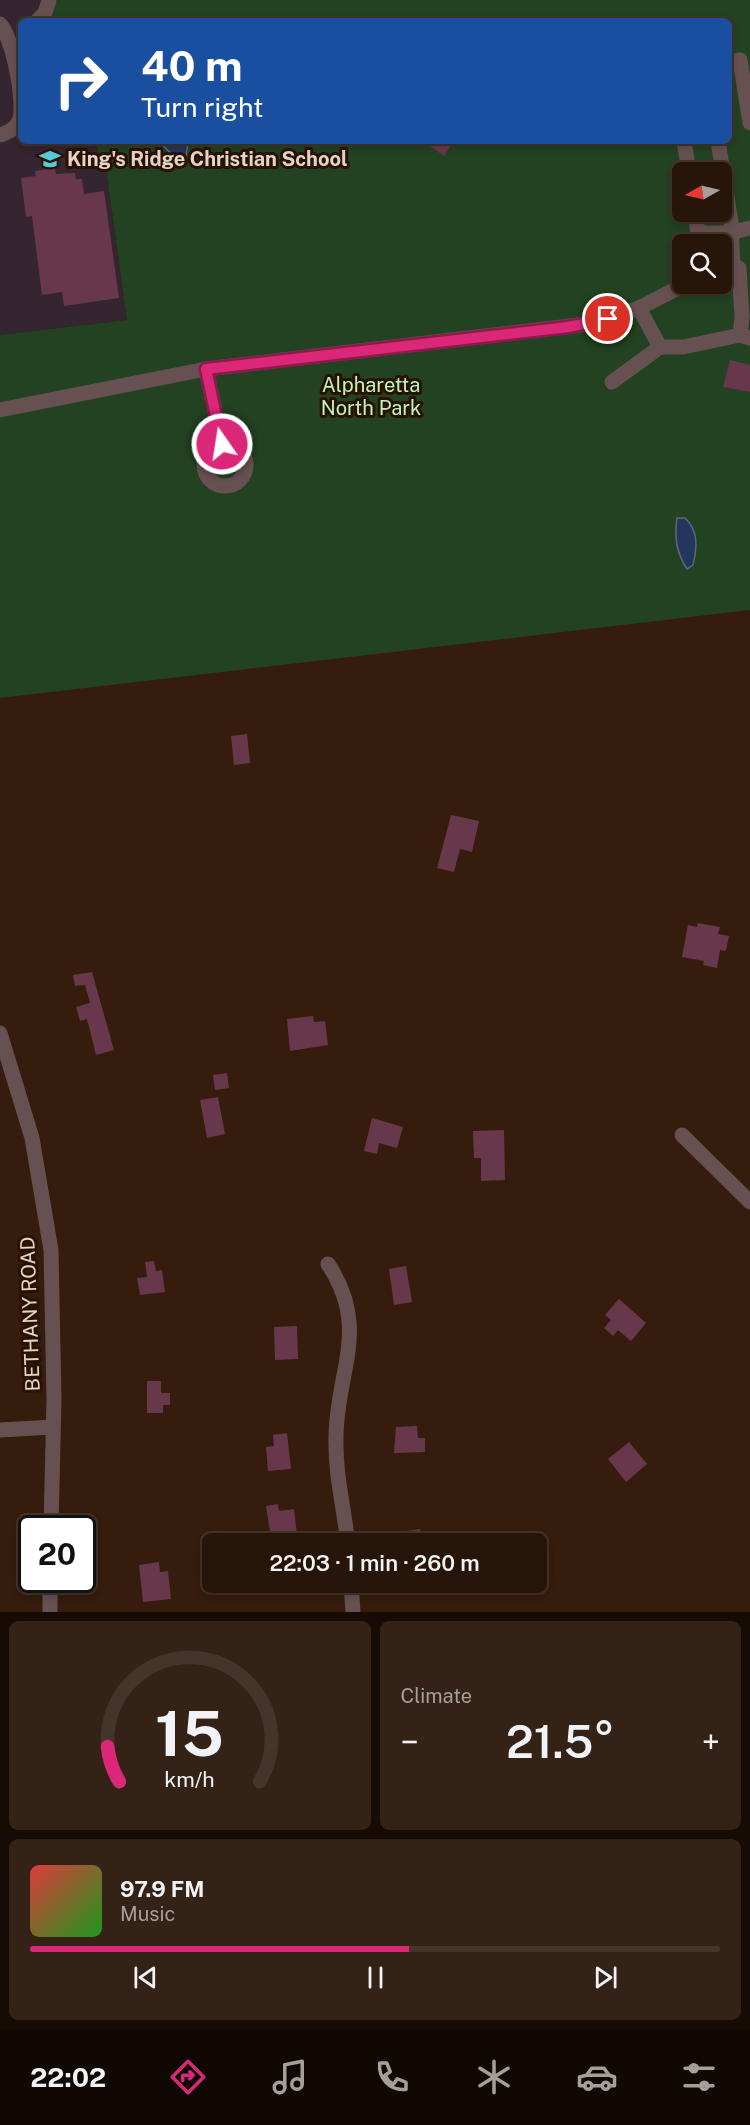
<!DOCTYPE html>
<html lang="en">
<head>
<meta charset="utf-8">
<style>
  :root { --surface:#281509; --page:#342217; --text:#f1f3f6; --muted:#a59f9c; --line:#44342a; --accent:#db2777 }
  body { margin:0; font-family:"Public Sans",sans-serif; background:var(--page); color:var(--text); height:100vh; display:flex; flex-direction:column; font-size:22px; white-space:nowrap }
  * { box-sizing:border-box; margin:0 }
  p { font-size:20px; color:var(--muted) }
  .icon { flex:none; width:33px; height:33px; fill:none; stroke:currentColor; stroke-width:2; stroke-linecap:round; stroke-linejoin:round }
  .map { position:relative; height:1612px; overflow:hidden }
  .details { display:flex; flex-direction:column; gap:9px; padding:9px; background:#160c05; flex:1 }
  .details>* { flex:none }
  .banner { position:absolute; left:18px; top:18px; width:714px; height:126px; border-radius:9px; box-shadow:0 3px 9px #0003,0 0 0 2px var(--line); background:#1a4fa0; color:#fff; overflow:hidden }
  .needle { width:39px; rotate:262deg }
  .tools { position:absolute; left:672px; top:162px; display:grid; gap:12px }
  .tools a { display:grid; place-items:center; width:60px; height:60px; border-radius:9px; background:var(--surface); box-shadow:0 3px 9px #0003,0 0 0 2px var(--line); font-size:30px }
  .speed { position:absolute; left:18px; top:1515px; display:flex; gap:12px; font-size:30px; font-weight:700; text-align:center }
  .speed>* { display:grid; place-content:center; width:78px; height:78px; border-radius:50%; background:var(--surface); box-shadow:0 3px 9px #0003,0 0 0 2px var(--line); line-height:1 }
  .speed .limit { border:3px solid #111; border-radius:9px; background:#fff; color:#111 }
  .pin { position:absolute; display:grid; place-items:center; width:51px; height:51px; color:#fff; margin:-26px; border:3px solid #fff; border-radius:50%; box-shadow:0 2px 6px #0007 }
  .me { position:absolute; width:66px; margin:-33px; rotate:347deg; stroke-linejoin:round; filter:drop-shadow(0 0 4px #0008) }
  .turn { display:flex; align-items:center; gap:21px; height:126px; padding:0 24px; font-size:27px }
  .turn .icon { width:78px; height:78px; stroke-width:2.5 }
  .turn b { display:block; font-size:42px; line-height:51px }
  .big { font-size:45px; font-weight:600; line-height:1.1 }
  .details .card { flex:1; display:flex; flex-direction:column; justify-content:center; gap:9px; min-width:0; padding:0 21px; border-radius:9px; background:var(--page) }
  .details .dial { align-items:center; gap:0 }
  .dial svg { height:156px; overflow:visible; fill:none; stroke:var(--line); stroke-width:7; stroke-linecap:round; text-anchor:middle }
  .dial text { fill:var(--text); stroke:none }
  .song { display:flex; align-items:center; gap:18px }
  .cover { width:72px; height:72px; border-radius:9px; background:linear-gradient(135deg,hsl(0 70% 55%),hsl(120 70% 35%)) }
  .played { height:6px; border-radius:3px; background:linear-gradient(90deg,var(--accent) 55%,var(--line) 55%) }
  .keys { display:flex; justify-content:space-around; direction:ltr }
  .heat { display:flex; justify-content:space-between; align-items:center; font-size:33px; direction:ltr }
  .details .tiles { flex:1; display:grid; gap:9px; grid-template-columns:1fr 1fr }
  .card:last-child { grid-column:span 2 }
  .trip { position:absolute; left:202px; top:1533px; width:345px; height:60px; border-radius:9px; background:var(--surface); box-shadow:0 3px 9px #0003,0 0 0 2px var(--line); font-weight:600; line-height:60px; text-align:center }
  .menu { display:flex; height:96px; justify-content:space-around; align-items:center; background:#100804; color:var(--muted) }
  .menu .icon { width:42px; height:42px }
  .menu .current { color:var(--accent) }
  .menu b { font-size:27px; color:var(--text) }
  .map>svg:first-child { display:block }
  .education { fill:#342530 }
  .green { fill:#224221; fill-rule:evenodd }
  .water { fill:#25365d; stroke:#5f657e; stroke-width:1.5 }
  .building { fill:#67384c }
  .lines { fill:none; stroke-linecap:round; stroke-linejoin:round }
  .path { stroke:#867163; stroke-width:2; stroke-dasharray:3 4.5; stroke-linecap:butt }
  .minor { stroke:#675051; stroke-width:15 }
  .route-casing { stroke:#8e194d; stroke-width:15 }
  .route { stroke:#db2777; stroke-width:10 }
  .labels { text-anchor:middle; stroke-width:6; stroke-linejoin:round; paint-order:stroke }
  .poi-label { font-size:20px; font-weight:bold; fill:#e5d4ca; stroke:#2a1203; text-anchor:start }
  .park-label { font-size:20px; fill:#bcf6b9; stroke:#2a1203 }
  .street-label { font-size:20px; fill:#e5d4ca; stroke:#2a1203 }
</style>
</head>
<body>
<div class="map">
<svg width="750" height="1612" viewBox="0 0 750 1612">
  <rect width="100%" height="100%" fill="#351c0c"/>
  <path class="education" d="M0,0H60L48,4L54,21H21V141H95L107,176L127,320L0,335Z"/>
  <path class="green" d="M60,0H750V610L0,698V335L127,320L107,176L95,141H729V21H54L48,4ZM682,172H722V212H682ZM682,244H722V284H682Z"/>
  <g class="water">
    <path d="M160,141H188L186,157C174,158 167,151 160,141Z"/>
    <path d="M677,518H685C699,531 697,548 693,565L687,569C676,553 674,537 677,518Z"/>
  </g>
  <g class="building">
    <path d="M423,141H454L444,156Z"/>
    <path d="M55,168L56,174L75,173L76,179H82L84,194L104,191L119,298L64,306L62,292L42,295L32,216L26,217L21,178L36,176L35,171Z"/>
    <path d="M730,360L750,365V392L723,387Z"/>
    <path d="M247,734L250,763L234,765L231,736Z"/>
    <path d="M451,815L479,821L472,852L460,849L454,872L437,868Z"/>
    <path d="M698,923L720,927L718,934L729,936L726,951L720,950L717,968L703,965L704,961L682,957L688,925L697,927Z"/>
    <path d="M92,972L114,1050L96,1055L87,1019L80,1021L76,1007L90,1003L85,985L75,986L73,975Z"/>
    <path d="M313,1016L314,1022L325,1021L328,1045L290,1051L287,1019Z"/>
    <path d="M227,1073L229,1088L215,1090L213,1075Z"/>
    <path d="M218,1097L225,1134L207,1138L200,1100Z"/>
    <path d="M372,1118L403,1127L397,1148L379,1143L377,1154L364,1151Z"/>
    <path d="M504,1130L505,1180L481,1181V1158H474L473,1131Z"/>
    <path d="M154,1261L156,1271L162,1270L165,1292L140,1295L137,1278L147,1277L145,1262Z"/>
    <path d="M406,1266L412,1302L394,1305L389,1269Z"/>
    <path d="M619,1299L646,1323L631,1341L618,1330L613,1336L604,1328L611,1320L605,1315Z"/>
    <path d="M297,1326L298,1359L275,1360L274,1327Z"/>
    <path d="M147,1381H161V1393H170V1405H163V1413H147Z"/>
    <path d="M417,1426L418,1438H425V1452L394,1453L396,1427Z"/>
    <path d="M287,1433L291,1469L268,1471L266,1447L274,1446L273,1435Z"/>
    <path d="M629,1442L647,1464L626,1482L608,1459Z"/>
    <path d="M278,1504L279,1511L294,1509L298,1544H275V1538H271L266,1506Z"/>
    <path d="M420,1529L422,1544H401L400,1532Z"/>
    <path d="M159,1562L160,1572L168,1571L171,1599L143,1602L139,1565Z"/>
  </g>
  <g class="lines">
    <path class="path" d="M698,292L727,284"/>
    <g class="minor">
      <path d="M37,21L45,13L49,0"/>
      <path d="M0,24C13,38 26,105 19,121C15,130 8,132 0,135"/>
      <path d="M729,62L740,60L750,123"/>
      <path d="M684,141L689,172"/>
      <path d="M718,141L731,222L733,268"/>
      <path d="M695,212L698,233H730L750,228"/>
      <path d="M739,268L742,318L740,335"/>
      <path d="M639,308L660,347"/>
      <path d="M206,369L222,444"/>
      <path d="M612,382L660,347H683L740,335L750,338"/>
      <path d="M0,410L206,369L596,323L639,308L686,284"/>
      <circle cx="225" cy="465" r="21"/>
      <path d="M0,1033L32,1138L51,1250L54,1399L51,1528"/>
      <path d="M682,1135L750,1202"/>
      <path d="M328,1264C371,1329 336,1372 336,1438C335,1474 344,1508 348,1544"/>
      <path d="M0,1430L53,1427"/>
      <path d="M351,1582L353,1612"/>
      <path d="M50,1612V1580"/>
    </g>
  </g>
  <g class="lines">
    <defs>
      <path id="route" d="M222,444L206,369L568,327L608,319"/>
    </defs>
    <use href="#route" class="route-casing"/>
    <use href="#route" class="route"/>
  </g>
  <defs>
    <symbol id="school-bare" viewBox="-9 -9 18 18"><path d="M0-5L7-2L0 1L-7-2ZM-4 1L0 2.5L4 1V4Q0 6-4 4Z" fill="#52cbd9" stroke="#2a1203" stroke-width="2.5" paint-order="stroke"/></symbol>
  </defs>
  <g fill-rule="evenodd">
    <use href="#school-bare" x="35" y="144" width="30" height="30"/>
  </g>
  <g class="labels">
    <g class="poi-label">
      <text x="67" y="166">King's Ridge Christian School</text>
    </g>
    <g class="park-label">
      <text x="371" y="392">Alpharetta<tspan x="371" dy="23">North Park</tspan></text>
    </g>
    <g class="street-label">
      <text transform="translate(30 1314) rotate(-92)" y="7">BETHANY ROAD</text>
    </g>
  </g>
</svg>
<div class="tools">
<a><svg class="needle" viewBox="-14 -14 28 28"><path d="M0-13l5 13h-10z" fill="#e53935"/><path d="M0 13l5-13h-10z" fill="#a59f9c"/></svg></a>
<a><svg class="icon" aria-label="search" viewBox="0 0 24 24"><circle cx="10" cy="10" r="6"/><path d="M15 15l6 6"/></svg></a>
</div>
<div class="speed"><div class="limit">20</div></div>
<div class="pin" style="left:608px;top:319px;background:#d93025"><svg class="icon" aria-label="arrive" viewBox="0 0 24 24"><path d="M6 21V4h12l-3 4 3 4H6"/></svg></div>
<svg class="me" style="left:222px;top:444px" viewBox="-20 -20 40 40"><circle r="17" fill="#db2777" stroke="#fff" stroke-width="3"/><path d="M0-11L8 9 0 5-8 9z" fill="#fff"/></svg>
<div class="trip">22:03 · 1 min · 260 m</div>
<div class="banner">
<div class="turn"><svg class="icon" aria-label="right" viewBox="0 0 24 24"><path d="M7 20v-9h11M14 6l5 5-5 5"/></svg><div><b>40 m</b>Turn right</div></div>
</div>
</div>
<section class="details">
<div class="tiles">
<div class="card dial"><svg viewBox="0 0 100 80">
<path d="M14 69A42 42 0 1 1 86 69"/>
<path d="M14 69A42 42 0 0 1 8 51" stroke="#db2777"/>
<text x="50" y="56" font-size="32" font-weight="700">15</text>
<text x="50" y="72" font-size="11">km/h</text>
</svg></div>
<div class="card"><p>Climate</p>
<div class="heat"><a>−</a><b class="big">21.5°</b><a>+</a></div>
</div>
<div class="card">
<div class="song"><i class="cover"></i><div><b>97.9 FM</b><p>Music</p></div></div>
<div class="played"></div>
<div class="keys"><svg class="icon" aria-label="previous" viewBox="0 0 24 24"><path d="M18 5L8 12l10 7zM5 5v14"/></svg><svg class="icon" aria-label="pause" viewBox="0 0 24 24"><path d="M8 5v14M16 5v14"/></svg><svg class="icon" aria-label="next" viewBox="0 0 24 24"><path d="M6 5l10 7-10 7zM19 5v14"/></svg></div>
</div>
</div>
</section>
<nav class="menu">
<b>22:02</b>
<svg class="icon current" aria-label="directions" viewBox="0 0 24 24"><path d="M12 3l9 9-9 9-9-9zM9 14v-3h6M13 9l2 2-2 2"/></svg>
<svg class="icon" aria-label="music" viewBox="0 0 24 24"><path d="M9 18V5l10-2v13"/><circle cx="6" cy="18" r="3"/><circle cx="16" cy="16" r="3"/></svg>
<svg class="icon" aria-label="phone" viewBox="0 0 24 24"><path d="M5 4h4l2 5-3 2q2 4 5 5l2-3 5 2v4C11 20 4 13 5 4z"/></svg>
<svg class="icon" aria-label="climate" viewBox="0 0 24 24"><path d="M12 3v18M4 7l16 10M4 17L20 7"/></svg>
<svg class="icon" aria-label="car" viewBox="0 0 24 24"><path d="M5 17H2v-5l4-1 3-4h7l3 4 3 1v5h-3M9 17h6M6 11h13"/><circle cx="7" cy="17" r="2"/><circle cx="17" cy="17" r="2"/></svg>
<svg class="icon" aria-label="filters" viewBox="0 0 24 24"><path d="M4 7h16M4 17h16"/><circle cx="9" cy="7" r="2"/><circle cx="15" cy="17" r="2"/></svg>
</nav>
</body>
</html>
